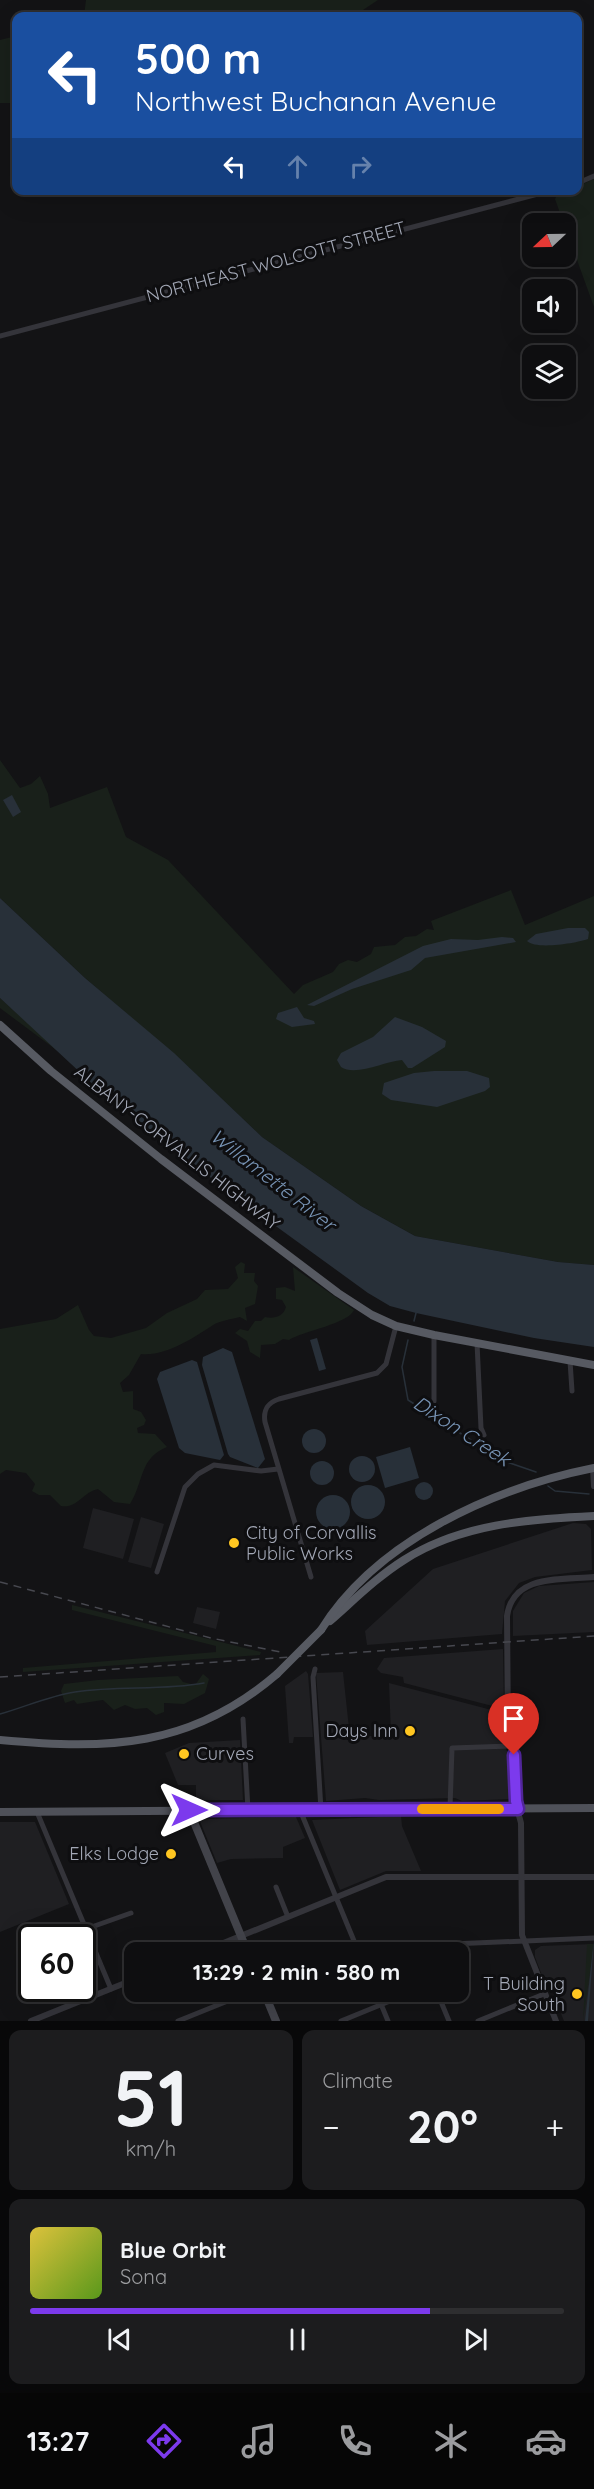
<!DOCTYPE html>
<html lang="en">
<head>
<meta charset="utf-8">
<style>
  :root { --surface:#0e0e10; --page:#1c1c1e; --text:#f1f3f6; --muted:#9b9c9f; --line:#2e2e30; --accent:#7c3aed }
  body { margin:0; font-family:Quicksand,sans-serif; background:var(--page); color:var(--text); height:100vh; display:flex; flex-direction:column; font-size:22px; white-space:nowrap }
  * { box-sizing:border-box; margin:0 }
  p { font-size:20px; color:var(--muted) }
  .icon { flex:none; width:33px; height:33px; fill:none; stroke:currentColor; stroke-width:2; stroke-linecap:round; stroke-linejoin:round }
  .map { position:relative; height:2021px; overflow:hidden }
  .side { display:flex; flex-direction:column; gap:9px; padding:9px; background:#080809; flex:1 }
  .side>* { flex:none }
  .guide { position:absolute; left:12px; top:12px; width:570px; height:183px; border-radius:12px; box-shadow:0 6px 24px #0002,0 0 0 2px var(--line); background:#1a4fa0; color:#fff; overflow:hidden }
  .needle { width:39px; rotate:248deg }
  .controls { position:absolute; left:522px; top:213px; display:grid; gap:12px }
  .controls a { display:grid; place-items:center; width:54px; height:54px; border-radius:12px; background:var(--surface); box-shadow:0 6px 24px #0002,0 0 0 2px var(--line); font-size:30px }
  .speed { position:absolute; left:18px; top:1924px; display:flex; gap:12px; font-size:30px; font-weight:700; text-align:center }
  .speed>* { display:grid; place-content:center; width:78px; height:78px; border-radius:50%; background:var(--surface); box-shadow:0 6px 24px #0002,0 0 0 2px var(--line); line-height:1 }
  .speed .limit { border:3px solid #111; border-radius:9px; background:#fff; color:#111 }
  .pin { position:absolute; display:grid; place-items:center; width:51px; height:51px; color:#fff; margin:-62px -26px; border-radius:50% 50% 50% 0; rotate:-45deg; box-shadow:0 0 6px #0007 }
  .pin .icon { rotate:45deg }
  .me { position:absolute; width:66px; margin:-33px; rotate:90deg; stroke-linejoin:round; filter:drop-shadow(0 0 4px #0008) }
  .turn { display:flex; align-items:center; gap:21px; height:126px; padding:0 24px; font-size:27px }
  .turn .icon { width:78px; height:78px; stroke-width:2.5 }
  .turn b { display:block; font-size:42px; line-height:51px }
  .lanes { display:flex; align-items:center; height:57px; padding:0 24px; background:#0003; justify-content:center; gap:30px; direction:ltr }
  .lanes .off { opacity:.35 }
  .big { font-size:45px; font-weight:700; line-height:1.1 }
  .side .tile { flex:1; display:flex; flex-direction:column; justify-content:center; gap:9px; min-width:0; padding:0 21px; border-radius:12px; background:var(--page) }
  .side .dial { align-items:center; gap:0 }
  .dial b { font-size:78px; line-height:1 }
  .song { display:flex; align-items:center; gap:18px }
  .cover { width:72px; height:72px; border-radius:9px; background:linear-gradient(135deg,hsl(50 70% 55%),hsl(90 70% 35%)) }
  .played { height:6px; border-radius:3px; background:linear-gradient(90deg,var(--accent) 75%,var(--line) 75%) }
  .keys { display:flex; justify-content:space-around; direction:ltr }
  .heat { display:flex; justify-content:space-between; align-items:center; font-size:33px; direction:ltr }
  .side .tiles { flex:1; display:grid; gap:9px; grid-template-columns:1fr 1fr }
  .tile:last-child { grid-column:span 2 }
  .trip { position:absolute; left:124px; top:1942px; width:345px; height:60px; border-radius:12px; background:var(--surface); box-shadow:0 6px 24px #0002,0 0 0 2px var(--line); font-weight:700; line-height:60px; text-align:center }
  .dock { display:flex; height:96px; justify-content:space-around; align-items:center; background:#060606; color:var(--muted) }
  .dock .icon { width:42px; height:42px }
  .dock .current { color:var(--accent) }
  .dock b { font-size:27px; color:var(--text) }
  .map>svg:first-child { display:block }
  .built { fill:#1f1f22 }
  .green { fill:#19201a }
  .water { fill:#283039 }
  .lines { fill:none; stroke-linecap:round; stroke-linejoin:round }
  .stream { stroke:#283039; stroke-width:1.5 }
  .minor { stroke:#34343a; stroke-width:5 }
  .tertiary { stroke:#34343a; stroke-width:6 }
  .secondary { stroke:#42434a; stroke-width:8 }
  .primary { stroke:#4f5159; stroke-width:8 }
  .trunk { stroke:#575a62; stroke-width:8 }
  .rail { stroke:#47484f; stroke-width:1.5; stroke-dasharray:8 6; stroke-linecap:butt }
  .trunk-bridge { stroke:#575a62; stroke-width:8 }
  .route-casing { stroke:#51269a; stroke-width:15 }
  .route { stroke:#7c3aed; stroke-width:10 }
  .slow { stroke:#f59e0b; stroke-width:10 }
  .poi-dot { fill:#ffc621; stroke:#0e0e10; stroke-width:2 }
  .labels { text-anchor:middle; stroke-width:6; stroke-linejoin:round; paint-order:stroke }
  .street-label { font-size:18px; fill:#a3a8b6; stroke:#0e0e10 }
  .poi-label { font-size:18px; fill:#a3a8b6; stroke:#0e0e10; text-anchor:end }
  .water-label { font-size:20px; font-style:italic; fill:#7793b4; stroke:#0e0e10 }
</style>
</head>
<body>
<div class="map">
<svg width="594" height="2021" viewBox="0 0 594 2021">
  <rect width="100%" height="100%" fill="#131315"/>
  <g class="built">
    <path d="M93,1508L134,1519L123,1559L83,1548Z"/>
    <path d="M141,1517L164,1524L151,1568L128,1562Z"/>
    <path d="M573,1523L586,1524L591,1529L592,1570L535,1577L519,1583L505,1601L502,1634L367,1645L365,1631L433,1569Z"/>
    <path d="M594,1582V1632L513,1636V1611L524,1593L539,1586Z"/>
    <path d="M197,1607L220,1612L216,1629L193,1623Z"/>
    <path d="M503,1649L504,1709L404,1683L403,1677L381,1673L377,1669L384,1658Z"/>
    <path d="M306,1671L308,1674L313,1737H294L293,1743H289L285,1686Z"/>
    <path d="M343,1672L350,1738L391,1734L389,1683L503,1713L502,1741L509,1755L510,1799L462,1801L455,1798L379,1800L365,1798L326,1801L316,1673Z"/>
    <path d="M240,1740L243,1800H196V1785H178L165,1753L189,1743Z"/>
    <path d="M401,1816L402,1826L421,1871H386L340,1890L312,1820Z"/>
    <path d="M296,1817L305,1838L283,1847V1858L231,1859L217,1863L199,1819Z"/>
    <path d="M0,1822H35L69,1904L0,1932Z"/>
    <path d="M594,1944V2021H564L552,1991L546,1986L535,1957V1950L541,1946Z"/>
  </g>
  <g class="green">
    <path d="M86,0H378L354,16H84Z"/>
    <path d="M16,36V103H0V40Z"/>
    <path d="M594,179V307L555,199L558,193L578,190V186Z"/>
    <path d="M0,760L20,788L31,784L40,776L48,794L50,808L107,787L126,837L168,860L294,994L303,985L333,972L339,964L348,960L357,962L371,954L374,947L395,945L405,937L416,936L427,929L434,930L431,921L511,890L525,925L594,896V1265L558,1262L415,1236L361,1206L262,1137L183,1062L85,978L0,898Z"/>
    <path d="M0,998L63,1055L0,1008Z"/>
    <path d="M241,1262L245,1264L244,1273H255L254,1281L258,1286L255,1304L245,1308L247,1321L240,1317C232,1319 220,1321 213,1325C195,1337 165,1357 141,1354L129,1375L120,1383L123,1392L133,1391V1409L141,1412L146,1420L144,1425L137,1428L138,1433L155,1434L167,1447C139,1458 144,1482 130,1504L114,1502L98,1489C83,1492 77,1509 61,1506L50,1495H39L32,1491L35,1484L26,1473L6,1470L0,1474V1329L56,1319L78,1305L89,1330L94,1336L111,1338L146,1328L167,1313L197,1299L205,1290L228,1289L238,1278L235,1267Z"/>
    <path d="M293,1267L354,1310C348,1324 303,1331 289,1340L283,1339L275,1344L261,1345L260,1358L250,1352L247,1341L235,1333L240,1329L248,1331L255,1321H261L265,1317C274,1319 283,1317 286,1307L282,1300L276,1299V1288L285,1287L295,1291Z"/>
    <path d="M72,1605L261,1652L260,1655L23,1672V1668L216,1652V1646L72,1610Z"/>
    <path d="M203,1674L209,1679L205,1693L184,1704L164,1703V1712L156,1715L147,1708L135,1709L125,1705L114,1710L103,1700L77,1704L74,1700L65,1703L61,1691L64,1684L98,1680L178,1676L183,1682L195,1685Z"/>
    <path d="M587,1944H594L583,2021Z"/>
  </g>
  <g class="water">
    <path d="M12,795L21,812L13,817L3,800Z"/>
    <path d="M0,898L85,978L174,1053L262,1137L361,1206L415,1236L558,1262L594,1265V1347L534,1338L416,1313L390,1306L368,1293L229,1192L98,1089L0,998Z"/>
    <path d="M568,928H585L589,932L588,939C577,943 536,950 527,941L536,934Z"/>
    <path d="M502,937L513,938L516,942L425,958L411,970L352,989L314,1006L307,1005L423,946L451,939L478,940Z"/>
    <path d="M297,1007L304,1018L314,1021L315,1024L292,1027L276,1019L278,1013Z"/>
    <path d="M395,1017L422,1027L446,1041L445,1047L412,1068H408L402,1060C385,1061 356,1077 341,1067L337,1060L341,1053L373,1037Z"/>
    <path d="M434,1071H467L489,1078L490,1087L485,1091L437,1107L391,1100L382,1094L384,1083L414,1073Z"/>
    <path d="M317,1338L326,1369L319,1371L310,1340Z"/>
    <path d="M223,1348L232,1352L265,1459L258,1468L230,1457L228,1454L202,1365L203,1357Z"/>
    <path d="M192,1360L197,1362L224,1455L220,1460L185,1453L179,1448L157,1379L160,1372Z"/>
    <circle cx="314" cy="1441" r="12"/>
    <path d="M410,1447L419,1478L385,1488L376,1457Z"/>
    <circle cx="362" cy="1469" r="13"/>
    <circle cx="322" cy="1473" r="12"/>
    <circle cx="424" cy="1491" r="9"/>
    <circle cx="368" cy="1502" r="17"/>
    <circle cx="333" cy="1512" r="17"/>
    <path d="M594,1939L588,2021H585Z"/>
  </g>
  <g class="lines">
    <g class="stream">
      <path d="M414,1321L416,1313"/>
      <path d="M408,1340L402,1367L408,1400L504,1461L536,1472"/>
      <path d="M548,1486L555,1491L589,1494"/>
      <path d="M0,1714C25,1707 49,1696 75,1692C118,1685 161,1691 204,1683"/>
    </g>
    <g class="minor">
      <path d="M578,183L594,176"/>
      <path d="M0,336L553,190"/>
      <path d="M477,1343L481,1428L484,1435"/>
      <path d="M570,1361L572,1391"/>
      <path d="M434,1401V1335"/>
      <path d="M157,1572L185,1487L198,1474L214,1465L261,1471L278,1469"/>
      <path d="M311,1577L265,1422C263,1410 267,1403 279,1399L377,1373L386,1364L396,1326"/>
      <path d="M315,1669L313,1677L321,1810"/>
      <path d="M243,1719L248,1810"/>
      <path d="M450,1808L452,1748L512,1746"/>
      <path d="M300,1810L359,1953"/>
      <path d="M37,1812L111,1989"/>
      <path d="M276,1887L288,1917"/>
      <path d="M86,1929L131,1913"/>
      <path d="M345,1953L357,1948L594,1938"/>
      <path d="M376,1992L388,2021"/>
      <path d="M437,1992L449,2021"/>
      <path d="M178,2021L250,1992"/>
      <path d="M341,2021L412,1992"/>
      <path d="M478,2021L544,1994"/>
    </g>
    <g class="tertiary">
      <path d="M593,1468L594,1486"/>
      <path d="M199,1953L386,1877H594"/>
      <path d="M31,2021L135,1979"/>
      <path d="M556,2021L522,1935L521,1823L515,1801L514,1755L508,1731L507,1616C513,1574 561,1580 594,1577"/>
    </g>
    <g class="secondary">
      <path d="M189,1810L248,1953"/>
      <path d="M264,1992L276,2021"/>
    </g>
    <path class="primary" d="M0,1812L594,1808"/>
    <g class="trunk">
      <path d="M0,1025L51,1071L161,1159L338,1293L372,1315L396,1326L434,1335L594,1365"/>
      <path d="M330,1621C354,1600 377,1577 404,1560C460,1524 529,1519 594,1516"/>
      <path d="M321,1630C377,1540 494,1488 594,1468"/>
      <path d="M0,1740C108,1750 191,1748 277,1674"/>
    </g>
    <g class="rail">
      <path d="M0,1582L211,1638L285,1653"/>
      <path d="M0,1677L594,1636"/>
    </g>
    <path class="trunk-bridge" d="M277,1674L321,1630"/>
  </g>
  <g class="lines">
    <defs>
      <path id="route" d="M189,1810L518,1809L516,1801L514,1755"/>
    </defs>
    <use href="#route" class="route-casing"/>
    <use href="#route" class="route"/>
    <path class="slow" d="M422,1809H499"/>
  </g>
  <g class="poi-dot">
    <circle cx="234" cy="1543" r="6"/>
    <circle cx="410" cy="1731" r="6"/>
    <circle cx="184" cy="1754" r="6"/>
    <circle cx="171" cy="1854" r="6"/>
    <circle cx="577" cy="1994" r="6"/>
  </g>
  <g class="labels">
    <g class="street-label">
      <text transform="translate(276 262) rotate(-15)" y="6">NORTHEAST WOLCOTT STREET</text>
      <text transform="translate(177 1148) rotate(38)" y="6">ALBANY-CORVALLIS HIGHWAY</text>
    </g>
    <g class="poi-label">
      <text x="246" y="1539" text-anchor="start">City of Corvallis<tspan x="246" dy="21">Public Works</tspan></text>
      <text x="398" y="1737">Days Inn</text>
      <text x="196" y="1760" text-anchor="start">Curves</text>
      <text x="159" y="1860">Elks Lodge</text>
      <text x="565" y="1990">T Building<tspan x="565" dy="21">South</tspan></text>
    </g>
    <g class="water-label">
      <text transform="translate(273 1180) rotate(38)" y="7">Willamette River</text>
      <text transform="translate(462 1431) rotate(33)" y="7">Dixon Creek</text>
    </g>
  </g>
</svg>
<div class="controls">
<a><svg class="needle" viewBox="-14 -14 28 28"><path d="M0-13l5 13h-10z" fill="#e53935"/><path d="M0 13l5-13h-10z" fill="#9b9c9f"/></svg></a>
<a><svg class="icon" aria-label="sound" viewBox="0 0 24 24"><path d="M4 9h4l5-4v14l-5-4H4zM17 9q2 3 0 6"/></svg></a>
<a><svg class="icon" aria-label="layers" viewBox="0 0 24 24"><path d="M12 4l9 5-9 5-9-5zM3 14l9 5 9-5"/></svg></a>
</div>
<div class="speed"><div class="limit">60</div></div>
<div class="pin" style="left:514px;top:1755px;background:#d93025"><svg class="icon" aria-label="arrive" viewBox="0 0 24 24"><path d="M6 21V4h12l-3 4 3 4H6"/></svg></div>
<svg class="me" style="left:189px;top:1810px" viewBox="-20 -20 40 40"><path d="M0-17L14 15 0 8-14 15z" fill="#7c3aed" stroke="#fff" stroke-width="4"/></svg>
<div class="trip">13:29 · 2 min · 580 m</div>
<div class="guide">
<div class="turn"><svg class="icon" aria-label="left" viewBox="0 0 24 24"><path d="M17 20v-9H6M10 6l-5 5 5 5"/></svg><div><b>500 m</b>Northwest Buchanan Avenue</div></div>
<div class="lanes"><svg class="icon" aria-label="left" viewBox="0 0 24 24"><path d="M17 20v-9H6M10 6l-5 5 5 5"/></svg><svg class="icon off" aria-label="ahead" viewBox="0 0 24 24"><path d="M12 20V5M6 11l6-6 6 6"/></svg><svg class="icon off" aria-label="right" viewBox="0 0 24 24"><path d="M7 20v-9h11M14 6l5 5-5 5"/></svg></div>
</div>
</div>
<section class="side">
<div class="tiles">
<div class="tile dial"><b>51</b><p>km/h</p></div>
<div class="tile"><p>Climate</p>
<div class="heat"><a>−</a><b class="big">20°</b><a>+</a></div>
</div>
<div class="tile">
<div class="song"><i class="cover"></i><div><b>Blue Orbit</b><p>Sona</p></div></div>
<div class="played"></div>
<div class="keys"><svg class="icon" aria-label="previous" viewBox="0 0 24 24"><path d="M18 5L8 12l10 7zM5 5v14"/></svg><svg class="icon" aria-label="pause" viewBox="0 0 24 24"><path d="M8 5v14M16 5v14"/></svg><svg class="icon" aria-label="next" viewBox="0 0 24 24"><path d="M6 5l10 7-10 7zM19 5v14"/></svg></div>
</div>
</div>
</section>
<nav class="dock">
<b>13:27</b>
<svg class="icon current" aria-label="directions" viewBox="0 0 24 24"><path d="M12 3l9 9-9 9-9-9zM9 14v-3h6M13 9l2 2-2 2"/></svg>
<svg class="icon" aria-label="music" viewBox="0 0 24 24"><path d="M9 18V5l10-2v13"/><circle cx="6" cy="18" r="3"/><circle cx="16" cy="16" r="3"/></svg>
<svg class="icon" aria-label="phone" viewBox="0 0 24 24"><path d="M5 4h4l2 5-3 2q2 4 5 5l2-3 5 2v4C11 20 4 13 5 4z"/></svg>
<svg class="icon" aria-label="climate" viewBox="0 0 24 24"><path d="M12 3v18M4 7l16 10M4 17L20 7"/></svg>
<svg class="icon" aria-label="car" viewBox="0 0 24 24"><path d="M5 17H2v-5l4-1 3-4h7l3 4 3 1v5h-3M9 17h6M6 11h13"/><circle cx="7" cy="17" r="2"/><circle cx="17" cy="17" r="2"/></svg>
</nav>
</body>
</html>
